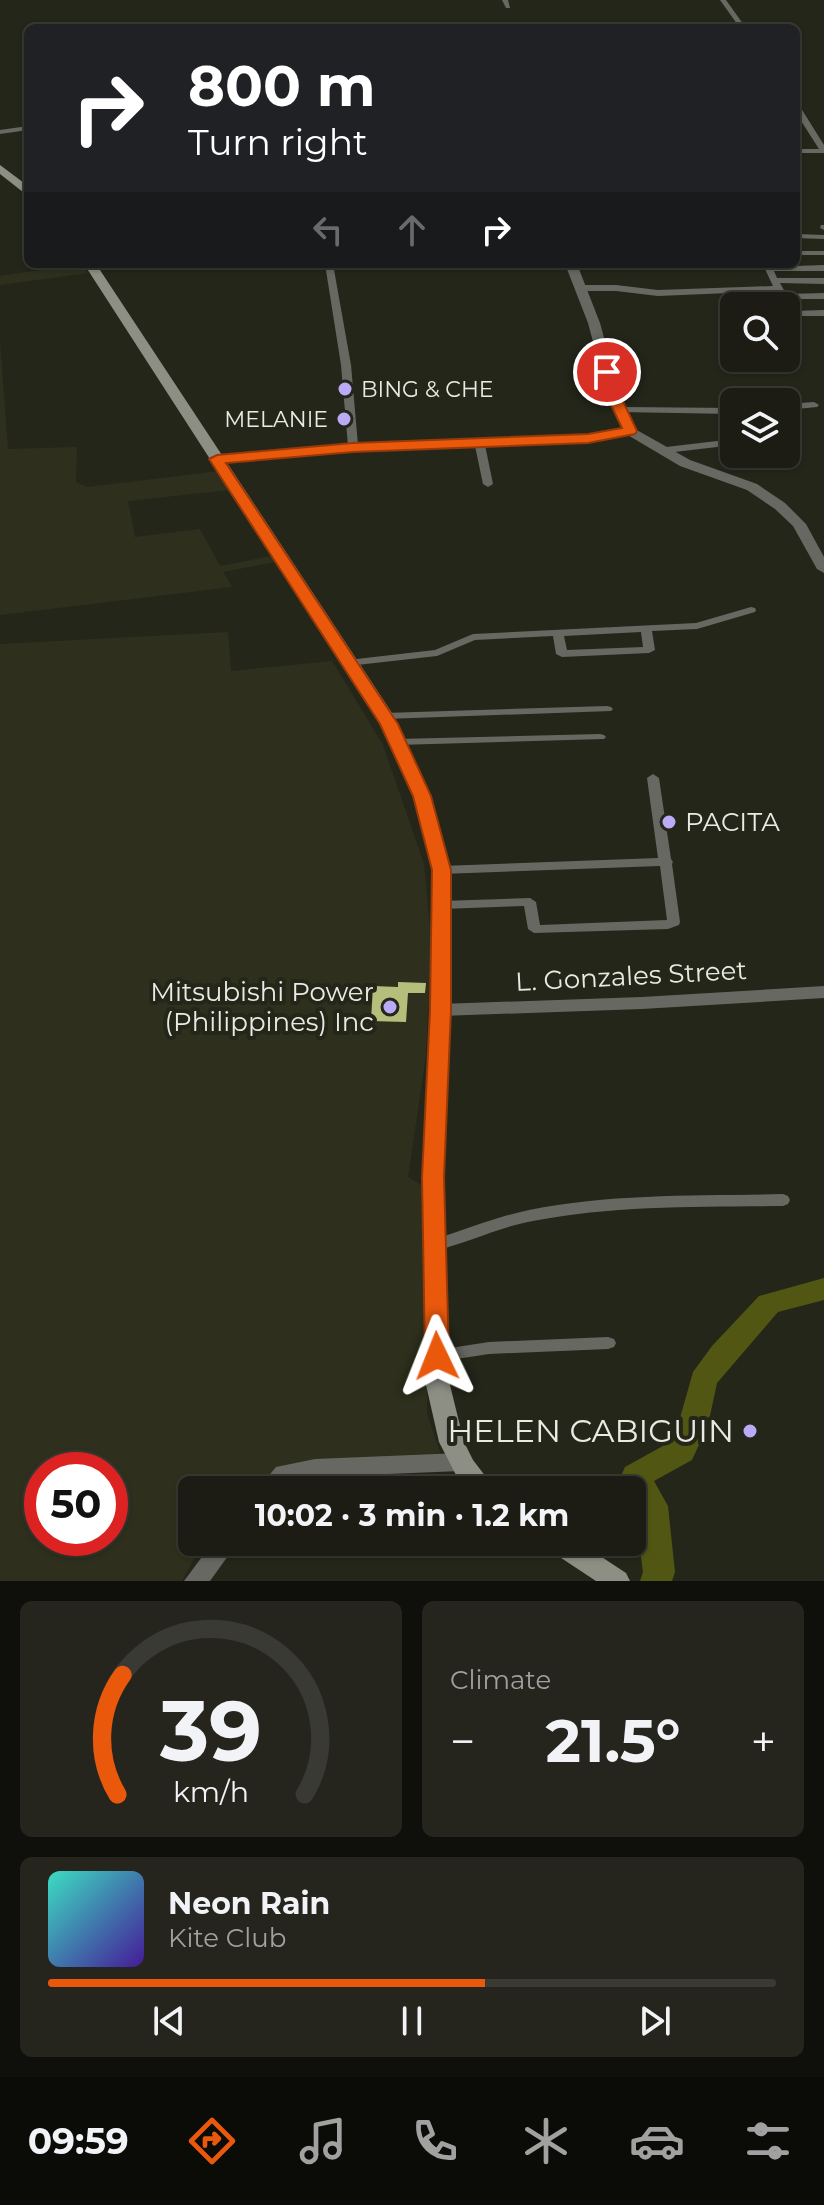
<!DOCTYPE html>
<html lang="en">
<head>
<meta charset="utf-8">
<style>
  :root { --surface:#1c1c14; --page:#25251d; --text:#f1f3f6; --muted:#a0a1a0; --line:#3a3a34; --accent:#ea580c }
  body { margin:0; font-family:Montserrat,sans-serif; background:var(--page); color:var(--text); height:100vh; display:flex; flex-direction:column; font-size:30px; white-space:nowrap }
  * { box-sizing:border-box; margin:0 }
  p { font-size:26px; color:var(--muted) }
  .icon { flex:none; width:44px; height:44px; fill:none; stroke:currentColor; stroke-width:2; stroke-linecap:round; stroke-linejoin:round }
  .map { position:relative; height:1581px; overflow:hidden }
  .panel { display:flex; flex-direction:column; gap:20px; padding:20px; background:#0f0f0b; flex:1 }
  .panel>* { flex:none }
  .top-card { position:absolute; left:24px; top:24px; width:776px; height:244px; border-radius:12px; box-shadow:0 2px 6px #0004,0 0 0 2px var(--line); background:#202124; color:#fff; overflow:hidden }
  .fabs { position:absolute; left:720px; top:292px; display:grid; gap:16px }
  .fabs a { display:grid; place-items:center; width:80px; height:80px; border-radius:12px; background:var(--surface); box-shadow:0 2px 6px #0004,0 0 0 2px var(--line); font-size:40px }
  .speed { position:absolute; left:24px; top:1452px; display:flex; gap:16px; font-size:40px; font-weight:700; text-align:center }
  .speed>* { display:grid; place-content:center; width:104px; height:104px; border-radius:50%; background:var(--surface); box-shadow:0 2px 6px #0004,0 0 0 2px var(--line); line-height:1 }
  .speed .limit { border:12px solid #d22; background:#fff; color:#111 }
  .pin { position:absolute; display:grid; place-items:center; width:68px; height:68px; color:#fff; margin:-34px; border:4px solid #fff; border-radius:50%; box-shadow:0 2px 8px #0007 }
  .me { position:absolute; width:88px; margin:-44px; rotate:358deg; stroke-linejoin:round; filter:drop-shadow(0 0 6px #0008) }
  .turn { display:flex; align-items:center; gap:28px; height:168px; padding:0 32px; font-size:36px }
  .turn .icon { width:104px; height:104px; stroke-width:2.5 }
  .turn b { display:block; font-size:56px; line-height:68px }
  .lanes { display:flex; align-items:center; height:76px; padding:0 32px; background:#0003; justify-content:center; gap:40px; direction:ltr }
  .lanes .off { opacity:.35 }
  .big { font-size:60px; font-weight:700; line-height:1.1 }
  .panel .tile { flex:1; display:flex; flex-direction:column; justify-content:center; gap:12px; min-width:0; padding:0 28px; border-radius:12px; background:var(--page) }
  .panel .dial { align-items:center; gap:0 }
  .dial svg { height:208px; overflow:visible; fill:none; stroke:var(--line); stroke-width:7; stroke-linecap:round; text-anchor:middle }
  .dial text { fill:var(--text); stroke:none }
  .song { display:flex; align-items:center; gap:24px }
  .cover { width:96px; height:96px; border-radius:12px; background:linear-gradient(135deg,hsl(170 70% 55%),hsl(260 70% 35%)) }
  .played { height:8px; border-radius:4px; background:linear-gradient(90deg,var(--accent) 60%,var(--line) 60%) }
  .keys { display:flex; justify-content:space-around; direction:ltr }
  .heat { display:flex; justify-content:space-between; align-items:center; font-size:44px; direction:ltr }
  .panel .tiles { flex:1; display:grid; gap:20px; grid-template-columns:1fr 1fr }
  .tile:last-child { grid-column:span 2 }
  .trip { position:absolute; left:178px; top:1476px; width:468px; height:80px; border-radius:12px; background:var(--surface); box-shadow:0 2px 6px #0004,0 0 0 2px var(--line); font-weight:700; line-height:80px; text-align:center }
  .tabs { display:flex; height:128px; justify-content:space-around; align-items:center; background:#0b0b08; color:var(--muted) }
  .tabs .icon { width:56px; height:56px }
  .tabs .current { color:var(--accent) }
  .tabs b { font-size:36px; color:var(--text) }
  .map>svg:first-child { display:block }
  .built { fill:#2e301d; fill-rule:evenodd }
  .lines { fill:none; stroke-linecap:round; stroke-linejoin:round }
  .river { fill:#515712; fill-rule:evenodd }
  .building { fill:#b6be7b }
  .minor { fill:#676862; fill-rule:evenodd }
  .tertiary { fill:#676862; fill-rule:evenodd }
  .secondary { fill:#8d8e84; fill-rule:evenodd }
  .route { fill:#ea580c; stroke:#983908; stroke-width:2 }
  .poi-dot { fill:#bbaaf6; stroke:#25261a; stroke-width:3 }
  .labels { text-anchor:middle; stroke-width:8; stroke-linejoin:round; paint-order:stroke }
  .far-poi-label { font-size:22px; fill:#e9ebe2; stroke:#25261a; text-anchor:start }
  .poi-label { font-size:26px; fill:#e9ebe2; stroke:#25261a; text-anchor:start }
  .street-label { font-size:26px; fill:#e9ebe2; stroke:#25261a }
  .near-poi-label { font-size:32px; fill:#e9ebe2; stroke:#25261a; text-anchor:end }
</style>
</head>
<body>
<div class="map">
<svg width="824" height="1581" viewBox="0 0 824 1581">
  <rect width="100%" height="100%" fill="#25261a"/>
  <g class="built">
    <path d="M80,264L88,273L0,285V276Z"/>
    <path d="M0,343L8,449L77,447L76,482L87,487L220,471L229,490L128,501L135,537L200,529L220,566L276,555L281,561L223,572L232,587L0,615Z"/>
    <path d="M228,632L231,671L332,661L383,745L424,864L432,952L428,1015L426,1055L408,1177L426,1188L427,1414L441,1455L292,1464L258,1490H192V1542H203L182,1581H0V644ZM42,1470H110V1538H42Z"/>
  </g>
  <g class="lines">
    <path class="river" d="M824,1278V1300L778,1312L717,1383L708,1425L692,1460L654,1481L668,1506L675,1572L672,1581H640L643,1572L632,1490H628L621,1476L625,1467L670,1442L678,1425L693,1372L712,1346L759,1296Z"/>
  </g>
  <path class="building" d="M398,982L426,983L425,993H408L406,1022L371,1021L373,986L398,987Z"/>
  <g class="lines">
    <g class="minor">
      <path d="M502,0H508L510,8H506Z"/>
      <path d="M720,0H726L746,28H740Z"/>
      <path d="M796,105H799L824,145V153H796V149H819L796,113Z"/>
      <path d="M28,126V130L0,134V130Z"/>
      <path d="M821,225H824V230L820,228Z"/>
      <path d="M796,234L824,235V239L796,238Z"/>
      <rect x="796" y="251" width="28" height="4"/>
      <path d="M325,264H333L351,365L358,445L588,435L630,428L635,431L630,434L588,441L485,445L493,484L488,487L483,484L475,446L353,451L214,461V457L217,456L348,446L341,365Z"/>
      <path d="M824,265V271H774L777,278H824V284L780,283L786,294L824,293V299H788L794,311L824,310V316H788L786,306H783L775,291L658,296L616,291H581L577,288L581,285H616L658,290L773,286L765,269L766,267Z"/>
      <path d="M814,402L819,405L817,407L786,410V404Z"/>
      <path d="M622,407L734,408V414L619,412V408Z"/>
      <path d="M734,439V445L666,453L661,450L666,447Z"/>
      <path d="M751,607L755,608L756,610L755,612L697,629L652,631L655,650L649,653L562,657L556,654L553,636L475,640L437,656L348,666L342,663L348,660L435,650L473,634L696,623ZM641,632L643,647L567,650L564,636Z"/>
      <path d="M607,706L611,707L613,709L611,711L385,719L379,716L385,713Z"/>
      <path d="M600,734L604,735L606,737L604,739L397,745L391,742L397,739Z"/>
      <path d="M653,774L659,778L671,859L673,862L672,864L680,922L679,925L668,929L534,933L528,929L524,906L442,909L436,905L442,901L530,898L536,902L540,925L667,920L660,866L441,874L435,870L441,866L658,858L647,778Z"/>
      <path d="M783,1194L788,1196L790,1200L788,1204L783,1206C700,1207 615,1205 533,1221C499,1227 468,1243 434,1251L429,1249L426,1245L429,1241C462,1231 495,1217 529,1210C612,1193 699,1196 783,1194Z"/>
      <path d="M608,1337L614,1339L616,1343L614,1347L608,1349L489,1354L437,1362L431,1360L429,1356L431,1352L437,1350L489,1342Z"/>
    </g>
    <g class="tertiary">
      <path d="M565,264H577L600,323L620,397L635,429L690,460L757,484L785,503L806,524L824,557V573L817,569L793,526L775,509L747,490L680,466L626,434L608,397L588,323Z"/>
      <path d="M824,986V998L642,1009L440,1016L434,1014L431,1010L434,1006L440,1004L642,997Z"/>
      <path d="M461,1453L469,1455L472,1462L469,1469L461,1471L315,1477L290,1482L283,1490H257L276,1467L315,1459Z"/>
      <path d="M213,1542H238L210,1581H184Z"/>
    </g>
    <g class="secondary">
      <path d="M0,165L28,186V196L0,174Z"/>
      <path d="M84,264H96L394,716L431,796L450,870V1010L444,1177L450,1385L464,1442L473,1460L496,1490H467L456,1475L439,1442L426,1385L422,1177L430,1010L432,870L413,796L376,716Z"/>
      <path d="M545,1542H579L626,1573L630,1581H596L549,1550Z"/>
    </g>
  </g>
  <path class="route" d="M607,368L614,372L621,397L637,431L635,434L588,443L353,452L226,463L398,724L431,796L451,870V1010L444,1177L449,1356L445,1363L437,1365L428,1363L425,1356L422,1177L430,1010L432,870L413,796L380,724L209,459L217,455L353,443L588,434L622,428L607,397L600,372Z"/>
  <g class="poi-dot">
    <circle cx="345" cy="389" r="8"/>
    <circle cx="344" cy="419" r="8"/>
    <circle cx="669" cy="822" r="8"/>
    <circle cx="390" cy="1007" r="8"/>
    <circle cx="750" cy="1431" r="8"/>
  </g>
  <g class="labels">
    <g class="far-poi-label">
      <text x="361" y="397">BING &amp; CHE</text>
      <text x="328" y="427" text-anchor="end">MELANIE</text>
    </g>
    <g class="poi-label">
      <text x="685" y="831">PACITA</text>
      <text x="374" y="1001" text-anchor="end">Mitsubishi Power<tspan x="374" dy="30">(Philippines) Inc</tspan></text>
    </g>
    <g class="street-label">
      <text transform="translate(631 976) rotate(-3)" y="9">L. Gonzales Street</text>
    </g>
    <g class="near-poi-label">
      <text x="734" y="1442">HELEN CABIGUIN</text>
    </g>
  </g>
</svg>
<div class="fabs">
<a><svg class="icon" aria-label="search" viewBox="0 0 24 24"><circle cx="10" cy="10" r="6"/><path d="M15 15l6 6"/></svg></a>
<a><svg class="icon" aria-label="layers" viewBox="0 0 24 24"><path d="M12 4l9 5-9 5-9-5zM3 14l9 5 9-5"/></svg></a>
</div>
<div class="speed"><div class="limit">50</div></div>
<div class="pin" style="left:607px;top:372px;background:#d93025"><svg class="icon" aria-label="arrive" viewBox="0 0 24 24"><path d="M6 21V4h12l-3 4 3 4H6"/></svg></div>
<svg class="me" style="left:437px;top:1356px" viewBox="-20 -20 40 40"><path d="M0-17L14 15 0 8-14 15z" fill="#ea580c" stroke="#fff" stroke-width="4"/></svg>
<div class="trip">10:02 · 3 min · 1.2 km</div>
<div class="top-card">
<div class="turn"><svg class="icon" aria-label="right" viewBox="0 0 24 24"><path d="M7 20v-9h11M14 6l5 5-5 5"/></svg><div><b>800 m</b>Turn right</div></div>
<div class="lanes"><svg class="icon off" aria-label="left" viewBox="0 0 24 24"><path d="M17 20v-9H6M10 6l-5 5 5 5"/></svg><svg class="icon off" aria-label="ahead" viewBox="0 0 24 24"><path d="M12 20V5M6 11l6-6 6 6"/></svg><svg class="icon" aria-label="right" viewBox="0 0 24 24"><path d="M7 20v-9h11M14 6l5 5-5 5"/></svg></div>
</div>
</div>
<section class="panel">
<div class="tiles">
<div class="tile dial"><svg viewBox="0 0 100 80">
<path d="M14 69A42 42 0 1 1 86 69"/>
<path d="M14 69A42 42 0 0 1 16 23" stroke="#ea580c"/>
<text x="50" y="56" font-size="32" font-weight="700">39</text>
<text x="50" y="72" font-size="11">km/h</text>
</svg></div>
<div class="tile"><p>Climate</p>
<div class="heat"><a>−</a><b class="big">21.5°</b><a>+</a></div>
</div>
<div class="tile">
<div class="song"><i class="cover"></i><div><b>Neon Rain</b><p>Kite Club</p></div></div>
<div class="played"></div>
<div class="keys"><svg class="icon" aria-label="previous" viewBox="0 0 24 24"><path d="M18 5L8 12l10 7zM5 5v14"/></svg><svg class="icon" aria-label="pause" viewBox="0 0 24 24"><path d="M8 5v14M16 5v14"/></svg><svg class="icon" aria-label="next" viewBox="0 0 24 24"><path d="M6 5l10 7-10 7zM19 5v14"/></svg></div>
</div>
</div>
</section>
<nav class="tabs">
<b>09:59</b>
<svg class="icon current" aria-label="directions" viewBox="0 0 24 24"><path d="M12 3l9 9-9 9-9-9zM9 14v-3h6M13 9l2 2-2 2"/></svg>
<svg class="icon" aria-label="music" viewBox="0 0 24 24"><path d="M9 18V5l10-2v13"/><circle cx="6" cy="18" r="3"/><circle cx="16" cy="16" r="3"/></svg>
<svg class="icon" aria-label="phone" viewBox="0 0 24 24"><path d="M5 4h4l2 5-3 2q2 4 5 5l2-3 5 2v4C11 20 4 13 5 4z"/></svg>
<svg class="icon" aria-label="climate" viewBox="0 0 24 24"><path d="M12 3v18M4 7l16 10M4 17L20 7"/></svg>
<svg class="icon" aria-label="car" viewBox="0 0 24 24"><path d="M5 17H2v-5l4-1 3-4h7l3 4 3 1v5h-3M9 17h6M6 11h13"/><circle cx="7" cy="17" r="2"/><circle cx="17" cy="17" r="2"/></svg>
<svg class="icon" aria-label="filters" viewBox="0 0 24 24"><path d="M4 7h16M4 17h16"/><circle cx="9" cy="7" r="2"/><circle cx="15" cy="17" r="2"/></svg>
</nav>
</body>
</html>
